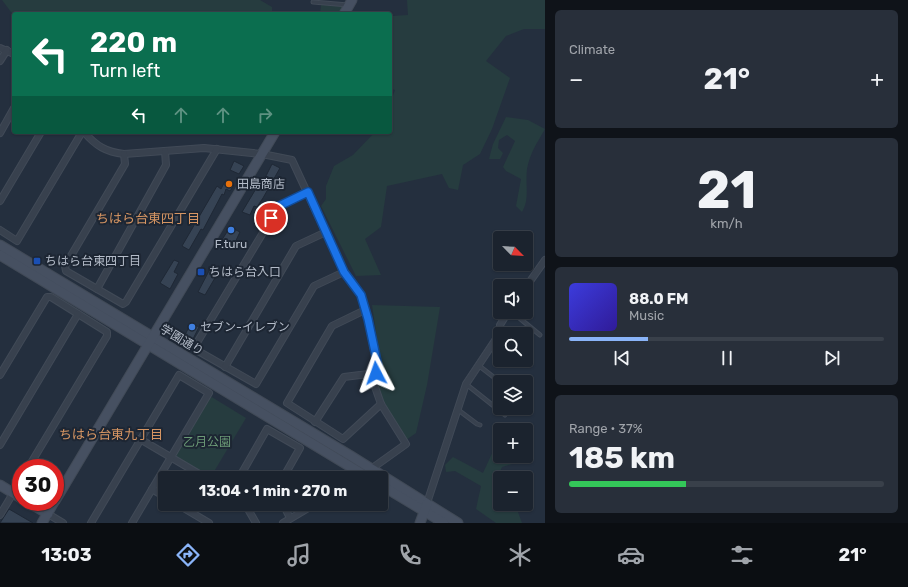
<!DOCTYPE html>
<html lang="en">
<head>
<meta charset="utf-8">
<style>
  :root { --surface:#1b232e; --page:#282f3a; --text:#f1f3f6; --muted:#a0a4aa; --line:#39404a; --accent:#8ab4f8 }
  body { margin:0; font-family:Rubik,"Noto Sans JP",sans-serif; background:var(--page); color:var(--text); height:100vh; display:flex; flex-direction:column; font-size:15px; white-space:nowrap }
  * { box-sizing:border-box; margin:0 }
  p { font-size:13px; color:var(--muted) }
  .icon { flex:none; width:22px; height:22px; fill:none; stroke:currentColor; stroke-width:2; stroke-linecap:round; stroke-linejoin:round }
  .map { position:relative; flex:1; overflow:hidden }
  .panel { display:flex; flex-direction:column; gap:10px; padding:10px; background:#0f1319; width:363px }
  .panel>* { flex:none }
  .hud { position:absolute; left:12px; top:12px; width:380px; height:122px; border-radius:4px; box-shadow:0 1px 3px #0004,0 0 0 1px var(--line); background:#0b6e4f; color:#fff; overflow:hidden }
  .needle { width:26px; rotate:114deg }
  .buttons { position:absolute; left:493px; top:231px; display:grid; gap:8px }
  .buttons a { display:grid; place-items:center; width:40px; height:40px; border-radius:4px; background:var(--surface); box-shadow:0 1px 3px #0004,0 0 0 1px var(--line); font-size:20px }
  .speed { position:absolute; left:12px; top:459px; display:flex; gap:8px; font-size:20px; font-weight:700; text-align:center }
  .speed>* { display:grid; place-content:center; width:52px; height:52px; border-radius:50%; background:var(--surface); box-shadow:0 1px 3px #0004,0 0 0 1px var(--line); line-height:1 }
  .speed .limit { border:6px solid #d22; background:#fff; color:#111 }
  .pin { position:absolute; display:grid; place-items:center; width:34px; height:34px; color:#fff; margin:-17px; border:2px solid #fff; border-radius:50%; box-shadow:0 1px 4px #0007 }
  .me { position:absolute; width:44px; margin:-22px; rotate:356deg; stroke-linejoin:round; filter:drop-shadow(0 0 3px #0008) }
  .turn { display:flex; align-items:center; gap:14px; height:84px; padding:0 12px; font-size:18px }
  .turn .icon { width:52px; height:52px; stroke-width:2.5 }
  .turn b { display:block; font-size:28px; line-height:34px }
  .lanes { display:flex; align-items:center; height:38px; padding:0 12px; background:#0003; justify-content:center; gap:20px; direction:ltr }
  .lanes .off { opacity:.35 }
  .big { font-size:30px; font-weight:700; line-height:1.1 }
  .panel .widget { flex:1; display:flex; flex-direction:column; justify-content:center; gap:6px; min-width:0; padding:0 14px; border-radius:6px; background:var(--page) }
  .panel .dial { align-items:center; gap:0 }
  .dial b { font-size:52px; line-height:1 }
  .song { display:flex; align-items:center; gap:12px }
  .cover { width:48px; height:48px; border-radius:6px; background:linear-gradient(135deg,hsl(240 70% 55%),hsl(250 70% 35%)) }
  .played { height:4px; border-radius:2px; background:linear-gradient(90deg,var(--accent) 25%,var(--line) 25%) }
  .keys { display:flex; justify-content:space-around; direction:ltr }
  .heat { display:flex; justify-content:space-between; align-items:center; font-size:22px; direction:ltr }
  .charge { height:6px; border-radius:3px; background:linear-gradient(90deg,#34c759 37%,var(--line) 0) }
  .trip { position:absolute; left:158px; top:471px; width:230px; height:40px; border-radius:4px; background:var(--surface); box-shadow:0 1px 3px #0004,0 0 0 1px var(--line); font-weight:700; line-height:40px; text-align:center }
  .dock { display:flex; height:64px; justify-content:space-around; align-items:center; background:#0b0e12; color:var(--muted) }
  .dock .icon { width:28px; height:28px }
  .dock .current { color:var(--accent) }
  .dock b { font-size:18px; color:var(--text) }
  main { display:flex; flex:1; min-height:0 }
  .map>svg:first-child { display:block }
  .green { fill:#263c3f }
  .building { fill:#364354; stroke:#1f2835 }
  .lines { fill:none; stroke-linecap:round; stroke-linejoin:round }
  .lane-casing { stroke:#414a57; stroke-width:5 }
  .street-casing { stroke:#414a57; stroke-width:8 }
  .secondary-casing { stroke:#414a57; stroke-width:11 }
  .lane { stroke:#38414e; stroke-width:3 }
  .street { stroke:#38414e; stroke-width:6 }
  .secondary { stroke:#465061; stroke-width:9 }
  .route-casing { stroke:#114b97; stroke-width:10 }
  .route { stroke:#1a73e8; stroke-width:7 }
  .food-dot { fill:#e8710a; stroke:#1d2633; stroke-width:1.5 }
  .shop-dot { fill:#3f7fe0; stroke:#1d2633; stroke-width:1.5 }
  .transit-dot { fill:#1a4fb4; stroke:#1d2633; stroke-width:1.5 }
  .labels { text-anchor:middle; stroke-width:4; stroke-linejoin:round; paint-order:stroke }
  .poi-label { font-size:12px; fill:#b4bcc9; stroke:#1d2633; text-anchor:start }
  .street-label { font-size:12px; fill:#b4bcc9; stroke:#1d2633 }
  .park-label { font-size:12px; fill:#6b9a76; stroke:#1d2633 }
  .neighbourhood-label { font-size:13px; fill:#d59563; stroke:#1d2633 }
</style>
</head>
<body>
<main>
<div class="map">
<svg width="545" height="523" viewBox="0 0 545 523">
  <rect width="100%" height="100%" fill="#242f3e"/>
  <g class="green">
    <path d="M2,0H260L272,7V14H14V16Z"/>
    <path d="M407,0H545V29H524L506,36L486,61L510,78L492,129L480,154L463,165L458,190L449,188L442,174L387,186L381,227L365,239L381,275L356,276L321,206L326,199V186L334,166L353,155L375,132H390V104L395,90L390,88L392,16L408,15Z"/>
    <path d="M321,5L344,6L340,14H320Z"/>
    <path d="M506,117L528,120L545,129C537,143 530,153 527,169C525,184 530,199 522,212L516,206L521,179L506,171L503,167L515,141L507,135L499,140L498,148L503,153L500,159H489L493,144Z"/>
    <path d="M372,305L440,307L427,385L416,433L406,440L384,404L377,384L381,366Z"/>
    <path d="M210,396L246,418L212,475L210,476L177,457L176,453Z"/>
    <path d="M500,446V456H515L512,464L502,467L496,480L500,482V504H515L522,523H496L476,509L481,486L455,471L446,472L445,465L453,457L483,473L495,447Z"/>
  </g>
  <g class="building">
    <path d="M234,161L244,166L239,174L230,170Z"/>
    <path d="M272,164L280,168L263,198L257,207L254,206L250,215L242,212L263,177L265,178Z"/>
    <path d="M225,181L234,185L230,191L226,189L224,195L222,194L203,230L201,229L189,250L182,246L217,186L221,189Z"/>
    <path d="M230,227L240,232L232,249L220,243Z"/>
    <path d="M174,260L179,262L174,272L178,274L170,289L160,283Z"/>
    <path d="M211,267L219,271L205,295L198,292Z"/>
    <path d="M191,323L199,327L191,343L183,339Z"/>
    <path d="M9,509L33,523H0Z"/>
  </g>
  <g class="lines">
    <defs>
      <g id="lane">
        <path d="M313,2L348,5"/>
        <path d="M512,312L540,335"/>
        <path d="M501,330L507,334"/>
        <path d="M478,365L500,382"/>
        <path d="M466,384L505,415"/>
        <path d="M457,409L477,424L480,425"/>
      </g>
      <g id="street">
        <path d="M0,48L14,54"/>
        <path d="M0,61L7,50"/>
        <path d="M84,132C96,146 106,152 124,154L204,148L262,154L292,160L344,272L361,295L368,319L377,366L374,384L381,404L406,444L371,469"/>
        <path d="M0,133L14,108"/>
        <path d="M124,154L125,164L65,266L66,271L123,304L126,302L217,149"/>
        <path d="M308,192L279,206L195,346L198,351L256,384L314,286L344,272"/>
        <path d="M0,201L41,132"/>
        <path d="M0,230L17,241L82,132"/>
        <path d="M526,287L545,260"/>
        <path d="M97,289L166,165L165,151"/>
        <path d="M365,310L332,326L287,403L343,439L381,404"/>
        <path d="M225,367L296,246L326,232"/>
        <path d="M0,375L47,297H51L107,332V336L28,468"/>
        <path d="M315,422L344,377L376,373"/>
        <path d="M140,439L206,478"/>
        <path d="M0,445L78,314"/>
        <path d="M239,478L267,429L300,448L283,478"/>
        <path d="M152,489L165,497"/>
        <path d="M427,503L466,384L498,336L501,330L500,325L508,312"/>
        <path d="M177,504L209,523"/>
        <path d="M245,504L256,523"/>
        <path d="M283,504L290,518"/>
        <path d="M48,514L63,523"/>
        <path d="M0,515L21,480"/>
        <path d="M91,523L179,375L209,393L132,523"/>
        <path d="M283,523L315,504"/>
      </g>
      <g id="secondary">
        <path d="M344,14L352,0"/>
        <path d="M0,245L351,456L458,523"/>
        <path d="M0,255L369,478"/>
        <path d="M0,485L21,498"/>
        <path d="M381,485L444,523"/>
        <path d="M55,501L275,132"/>
        <path d="M28,502L48,514"/>
        <path d="M42,523L54,502"/>
        <path d="M420,523L427,504"/>
      </g>
    </defs>
    <use href="#lane" class="lane-casing"/>
    <use href="#street" class="street-casing"/>
    <use href="#secondary" class="secondary-casing"/>
    <use href="#lane" class="lane"/>
    <use href="#street" class="street"/>
    <use href="#secondary" class="secondary"/>
  </g>
  <g class="lines">
    <defs>
      <path id="route" d="M271,218L279,206L308,192L344,272L361,295L368,319L378,366L376,373"/>
    </defs>
    <use href="#route" class="route-casing"/>
    <use href="#route" class="route"/>
  </g>
  <circle class="food-dot" cx="229" cy="184" r="4"/>
  <g class="shop-dot">
    <circle cx="231" cy="230" r="4"/>
    <circle cx="192" cy="327" r="4"/>
  </g>
  <g class="transit-dot">
    <rect x="33" y="257" width="8" height="8" rx="2"/>
    <rect x="197" y="268" width="8" height="8" rx="2"/>
  </g>
  <g class="labels">
    <g class="poi-label">
      <text x="237" y="188">田島商店</text>
      <text x="231" y="248" text-anchor="middle">F.turu</text>
      <text x="45" y="265">ちはら台東四丁目</text>
      <text x="209" y="276">ちはら台入口</text>
      <text x="200" y="331">セブン-イレブン</text>
    </g>
    <g class="street-label">
      <text transform="translate(182 340) rotate(31)" y="4">学園通り</text>
    </g>
    <g class="park-label">
      <text x="207" y="446">乙月公園</text>
    </g>
    <g class="neighbourhood-label">
      <text x="148" y="223">ちはら台東四丁目</text>
      <text x="111" y="439">ちはら台東九丁目</text>
    </g>
  </g>
</svg>
<div class="buttons">
<a><svg class="needle" viewBox="-14 -14 28 28"><path d="M0-13l5 13h-10z" fill="#e53935"/><path d="M0 13l5-13h-10z" fill="#a0a4aa"/></svg></a>
<a><svg class="icon" aria-label="sound" viewBox="0 0 24 24"><path d="M4 9h4l5-4v14l-5-4H4zM17 9q2 3 0 6"/></svg></a>
<a><svg class="icon" aria-label="search" viewBox="0 0 24 24"><circle cx="10" cy="10" r="6"/><path d="M15 15l6 6"/></svg></a>
<a><svg class="icon" aria-label="layers" viewBox="0 0 24 24"><path d="M12 4l9 5-9 5-9-5zM3 14l9 5 9-5"/></svg></a>
<a>+</a>
<a>−</a>
</div>
<div class="speed"><div class="limit">30</div></div>
<div class="pin" style="left:271px;top:218px;background:#d93025"><svg class="icon" aria-label="arrive" viewBox="0 0 24 24"><path d="M6 21V4h12l-3 4 3 4H6"/></svg></div>
<svg class="me" style="left:376px;top:373px" viewBox="-20 -20 40 40"><path d="M0-17L14 15 0 8-14 15z" fill="#1a73e8" stroke="#fff" stroke-width="4"/></svg>
<div class="trip">13:04 · 1 min · 270 m</div>
<div class="hud">
<div class="turn"><svg class="icon" aria-label="left" viewBox="0 0 24 24"><path d="M17 20v-9H6M10 6l-5 5 5 5"/></svg><div><b>220 m</b>Turn left</div></div>
<div class="lanes"><svg class="icon" aria-label="left" viewBox="0 0 24 24"><path d="M17 20v-9H6M10 6l-5 5 5 5"/></svg><svg class="icon off" aria-label="ahead" viewBox="0 0 24 24"><path d="M12 20V5M6 11l6-6 6 6"/></svg><svg class="icon off" aria-label="ahead" viewBox="0 0 24 24"><path d="M12 20V5M6 11l6-6 6 6"/></svg><svg class="icon off" aria-label="right" viewBox="0 0 24 24"><path d="M7 20v-9h11M14 6l5 5-5 5"/></svg></div>
</div>
</div>
<section class="panel">
<div class="widget"><p>Climate</p>
<div class="heat"><a>−</a><b class="big">21°</b><a>+</a></div>
</div>
<div class="widget dial"><b>21</b><p>km/h</p></div>
<div class="widget">
<div class="song"><i class="cover"></i><div><b>88.0 FM</b><p>Music</p></div></div>
<div class="played"></div>
<div class="keys"><svg class="icon" aria-label="previous" viewBox="0 0 24 24"><path d="M18 5L8 12l10 7zM5 5v14"/></svg><svg class="icon" aria-label="pause" viewBox="0 0 24 24"><path d="M8 5v14M16 5v14"/></svg><svg class="icon" aria-label="next" viewBox="0 0 24 24"><path d="M6 5l10 7-10 7zM19 5v14"/></svg></div>
</div>
<div class="widget"><p>Range · 37%</p><b class="big">185 km</b><div class="charge"></div></div>
</section>
</main>
<nav class="dock">
<b>13:03</b>
<svg class="icon current" aria-label="directions" viewBox="0 0 24 24"><path d="M12 3l9 9-9 9-9-9zM9 14v-3h6M13 9l2 2-2 2"/></svg>
<svg class="icon" aria-label="music" viewBox="0 0 24 24"><path d="M9 18V5l10-2v13"/><circle cx="6" cy="18" r="3"/><circle cx="16" cy="16" r="3"/></svg>
<svg class="icon" aria-label="phone" viewBox="0 0 24 24"><path d="M5 4h4l2 5-3 2q2 4 5 5l2-3 5 2v4C11 20 4 13 5 4z"/></svg>
<svg class="icon" aria-label="climate" viewBox="0 0 24 24"><path d="M12 3v18M4 7l16 10M4 17L20 7"/></svg>
<svg class="icon" aria-label="car" viewBox="0 0 24 24"><path d="M5 17H2v-5l4-1 3-4h7l3 4 3 1v5h-3M9 17h6M6 11h13"/><circle cx="7" cy="17" r="2"/><circle cx="17" cy="17" r="2"/></svg>
<svg class="icon" aria-label="filters" viewBox="0 0 24 24"><path d="M4 7h16M4 17h16"/><circle cx="9" cy="7" r="2"/><circle cx="15" cy="17" r="2"/></svg>
<b>21°</b>
</nav>
</body>
</html>
